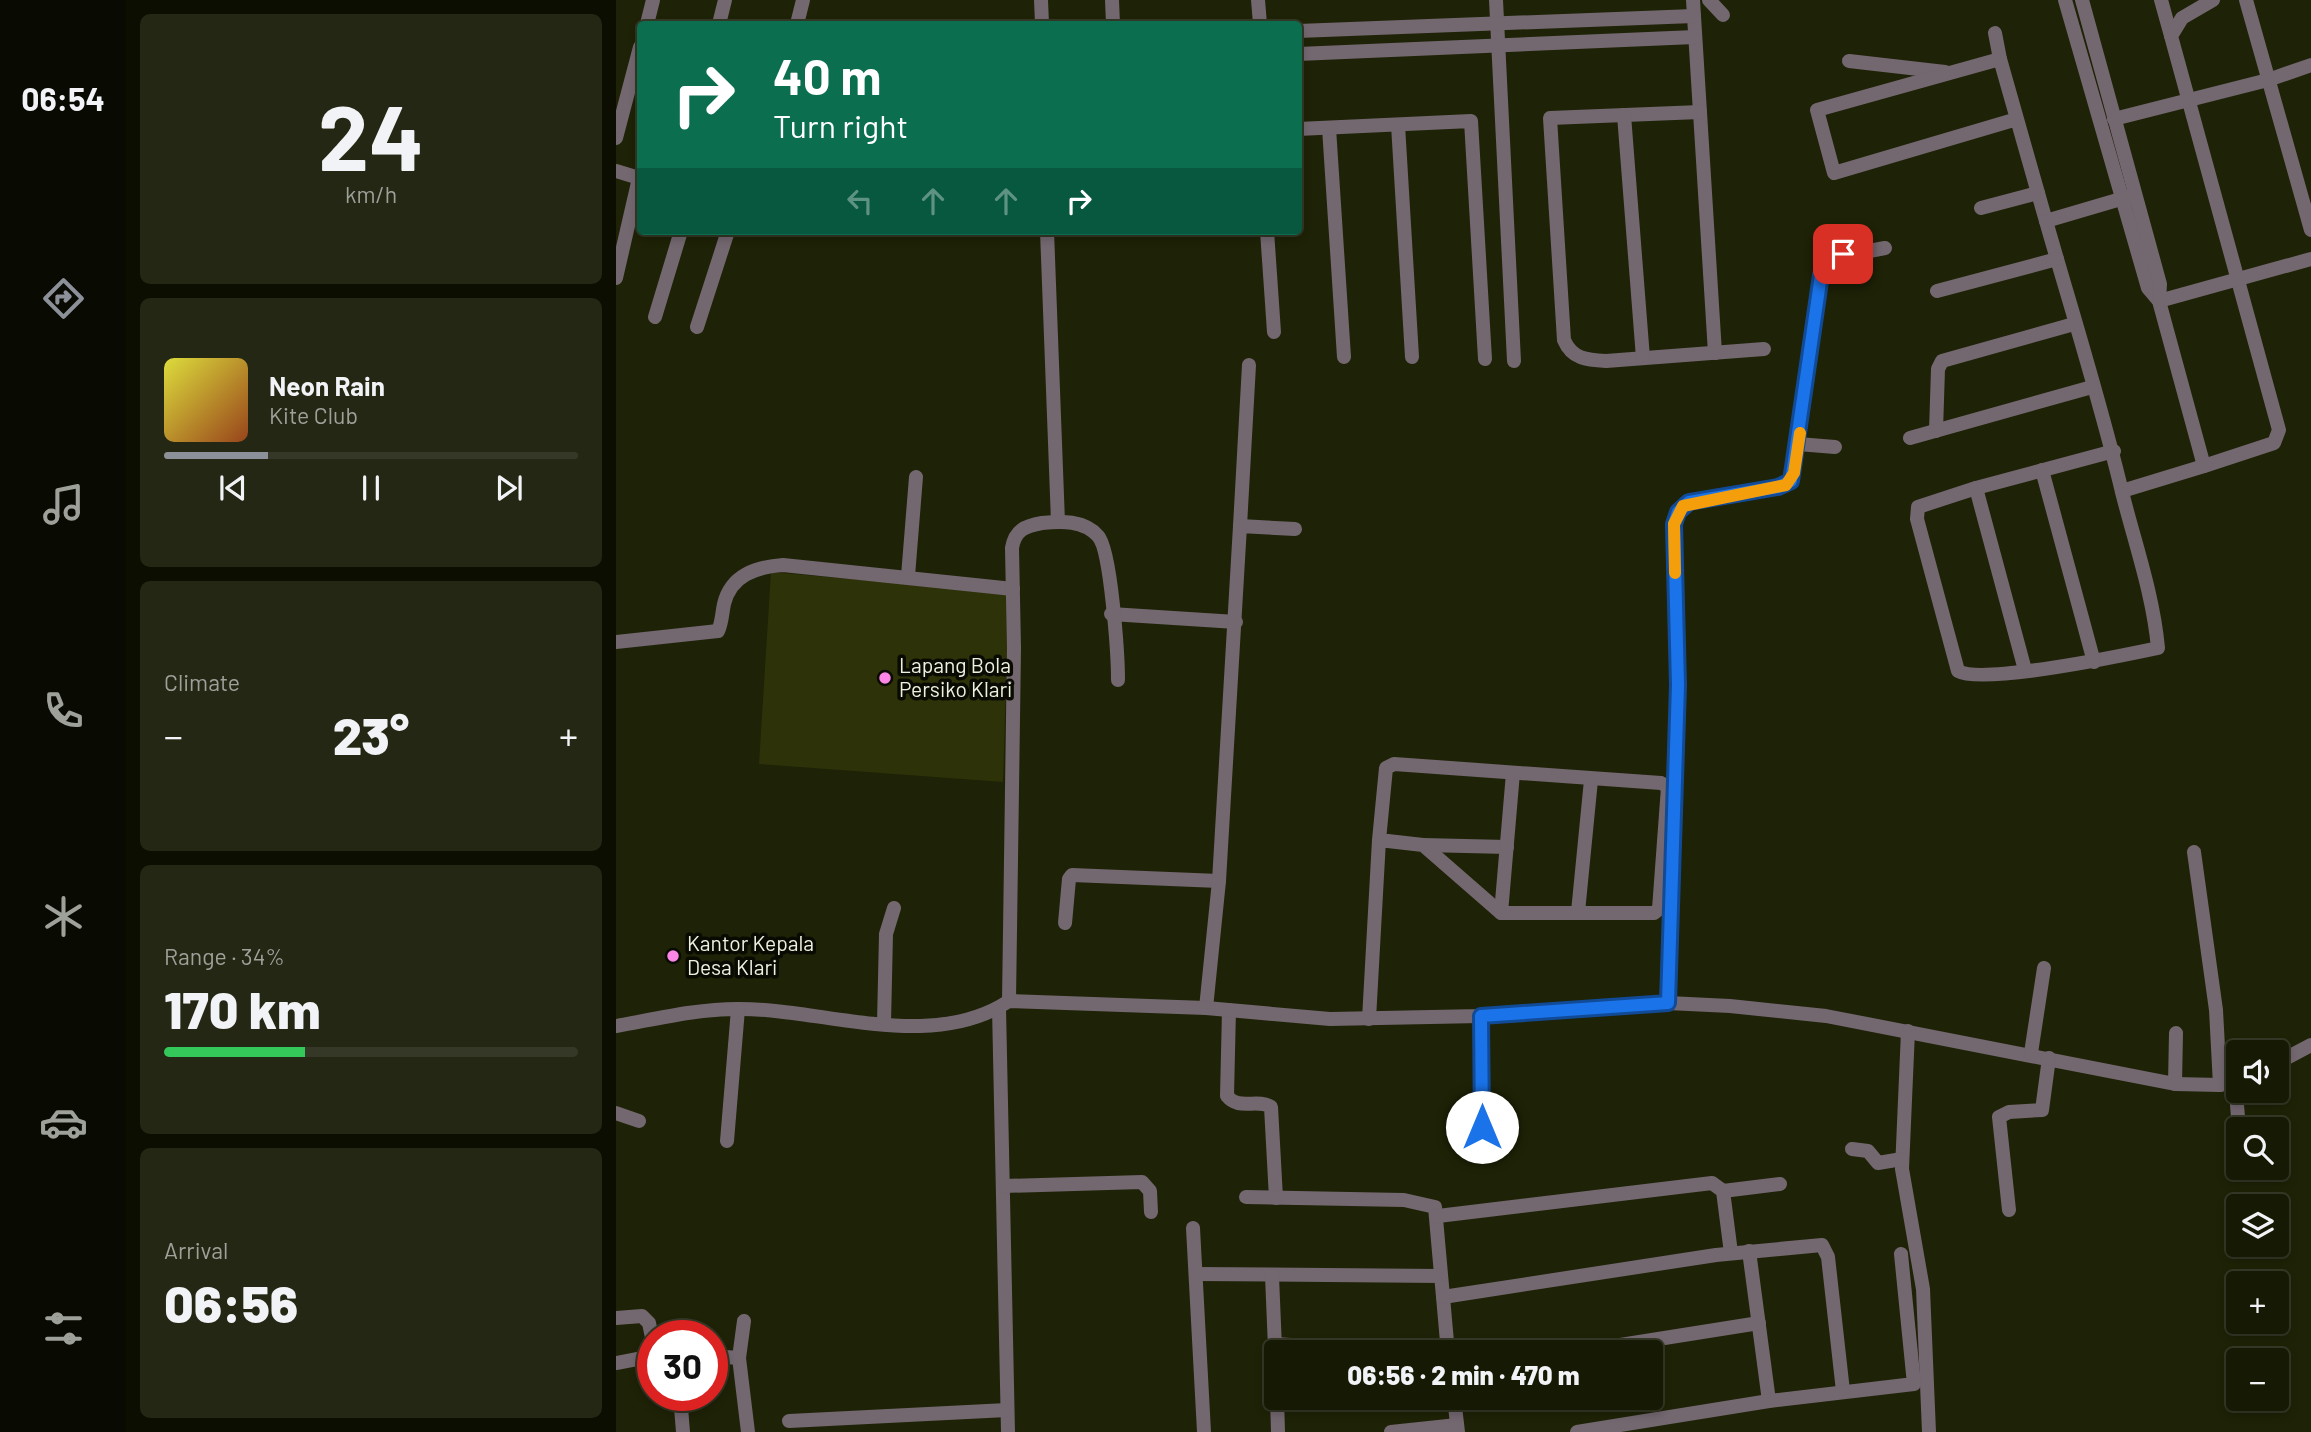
<!DOCTYPE html>
<html lang="en">
<head>
<meta charset="utf-8">
<style>
  :root { --surface:#161a04; --page:#232713; --text:#f1f3f6; --muted:#9ea19a; --line:#353826; --accent:#8c9099 }
  body { margin:0; font-family:Barlow,sans-serif; background:var(--page); color:var(--text); height:100vh; display:flex; flex-direction:column; font-size:26px; white-space:nowrap }
  * { box-sizing:border-box; margin:0 }
  p { font-size:23px; color:var(--muted) }
  .icon { flex:none; width:38px; height:38px; fill:none; stroke:currentColor; stroke-width:2; stroke-linecap:round; stroke-linejoin:round }
  .map { position:relative; flex:1; overflow:hidden }
  .side { display:flex; flex-direction:column; gap:14px; padding:14px; background:#0c0e02; width:490px }
  .side>* { flex:none }
  .top-card { position:absolute; left:21px; top:21px; width:665px; height:214px; border-radius:7px; box-shadow:0 4px 10px #0003,0 0 0 2px var(--line); background:#0b6e4f; color:#fff; overflow:hidden }
  .controls { position:absolute; left:1610px; top:1040px; display:grid; gap:14px }
  .controls a { display:grid; place-items:center; width:63px; height:63px; border-radius:7px; background:var(--surface); box-shadow:0 4px 10px #0003,0 0 0 2px var(--line); font-size:35px }
  .speed { position:absolute; left:21px; top:1320px; display:flex; gap:14px; font-size:35px; font-weight:700; text-align:center }
  .speed>* { display:grid; place-content:center; width:91px; height:91px; border-radius:50%; background:var(--surface); box-shadow:0 4px 10px #0003,0 0 0 2px var(--line); line-height:1 }
  .speed .limit { border:10px solid #d22; background:#fff; color:#111 }
  .pin { position:absolute; display:grid; place-items:center; width:60px; height:60px; color:#fff; margin:-30px; border-radius:14px; box-shadow:0 4px 10px #0006 }
  .me { position:absolute; width:77px; margin:-38px; rotate:0deg; stroke-linejoin:round; filter:drop-shadow(0 0 5px #0008) }
  .turn { display:flex; align-items:center; gap:24px; height:147px; padding:0 21px; font-size:32px }
  .turn .icon { width:91px; height:91px; stroke-width:2.5 }
  .turn b { display:block; font-size:49px; line-height:60px }
  .lanes { display:flex; align-items:center; height:66px; padding:0 21px; background:#0003; justify-content:center; gap:35px; direction:ltr }
  .lanes .off { opacity:.35 }
  .big { font-size:52px; font-weight:800; line-height:1.1 }
  .side .widget { flex:1; display:flex; flex-direction:column; justify-content:center; gap:10px; min-width:0; padding:0 24px; border-radius:10px; background:var(--page) }
  .side .dial { align-items:center; gap:0 }
  .dial b { font-size:91px; line-height:1 }
  .song { display:flex; align-items:center; gap:21px }
  .cover { width:84px; height:84px; border-radius:10px; background:linear-gradient(135deg,hsl(60 70% 55%),hsl(20 70% 35%)) }
  .played { height:7px; border-radius:4px; background:linear-gradient(90deg,var(--accent) 25%,var(--line) 25%) }
  .keys { display:flex; justify-content:space-around; direction:ltr }
  .heat { display:flex; justify-content:space-between; align-items:center; font-size:38px; direction:ltr }
  .charge { height:10px; border-radius:5px; background:linear-gradient(90deg,#34c759 34%,var(--line) 0) }
  .trip { position:absolute; left:648px; top:1340px; width:399px; height:70px; border-radius:7px; background:var(--surface); box-shadow:0 4px 10px #0003,0 0 0 2px var(--line); font-weight:800; line-height:70px; text-align:center }
  main { display:flex; flex:1; min-height:0 }
  .tabs { display:flex; flex-direction:column; width:126px; justify-content:space-around; align-items:center; background:#090a02; color:var(--muted) }
  .tabs .icon { width:49px; height:49px }
  .tabs .current { color:var(--accent) }
  .tabs b { font-size:32px; color:var(--text) }
  .map>svg:first-child { display:block }
  .green { fill:#2d3209 }
  .lines { fill:none; stroke-linecap:round; stroke-linejoin:round }
  .street { stroke:#736770; stroke-width:14 }
  .route-casing { stroke:#114b97; stroke-width:18 }
  .route { stroke:#1a73e8; stroke-width:12 }
  .slow { stroke:#f59e0b; stroke-width:12 }
  .poi-dot { fill:#fb86e5; stroke:#090a02; stroke-width:2.5 }
  .labels { text-anchor:middle; stroke-width:7; stroke-linejoin:round; paint-order:stroke }
  .poi-label { font-size:21px; fill:#edf1e0; stroke:#090a02; text-anchor:start }
</style>
</head>
<body>
<main>
<nav class="tabs">
<b>06:54</b>
<svg class="icon current" aria-label="directions" viewBox="0 0 24 24"><path d="M12 3l9 9-9 9-9-9zM9 14v-3h6M13 9l2 2-2 2"/></svg>
<svg class="icon" aria-label="music" viewBox="0 0 24 24"><path d="M9 18V5l10-2v13"/><circle cx="6" cy="18" r="3"/><circle cx="16" cy="16" r="3"/></svg>
<svg class="icon" aria-label="phone" viewBox="0 0 24 24"><path d="M5 4h4l2 5-3 2q2 4 5 5l2-3 5 2v4C11 20 4 13 5 4z"/></svg>
<svg class="icon" aria-label="climate" viewBox="0 0 24 24"><path d="M12 3v18M4 7l16 10M4 17L20 7"/></svg>
<svg class="icon" aria-label="car" viewBox="0 0 24 24"><path d="M5 17H2v-5l4-1 3-4h7l3 4 3 1v5h-3M9 17h6M6 11h13"/><circle cx="7" cy="17" r="2"/><circle cx="17" cy="17" r="2"/></svg>
<svg class="icon" aria-label="filters" viewBox="0 0 24 24"><path d="M4 7h16M4 17h16"/><circle cx="9" cy="7" r="2"/><circle cx="15" cy="17" r="2"/></svg>
</nav>
<section class="side">
<div class="widget dial"><b>24</b><p>km/h</p></div>
<div class="widget">
<div class="song"><i class="cover"></i><div><b>Neon Rain</b><p>Kite Club</p></div></div>
<div class="played"></div>
<div class="keys"><svg class="icon" aria-label="previous" viewBox="0 0 24 24"><path d="M18 5L8 12l10 7zM5 5v14"/></svg><svg class="icon" aria-label="pause" viewBox="0 0 24 24"><path d="M8 5v14M16 5v14"/></svg><svg class="icon" aria-label="next" viewBox="0 0 24 24"><path d="M6 5l10 7-10 7zM19 5v14"/></svg></div>
</div>
<div class="widget"><p>Climate</p>
<div class="heat"><a>−</a><b class="big">23°</b><a>+</a></div>
</div>
<div class="widget"><p>Range · 34%</p><b class="big">170 km</b><div class="charge"></div></div>
<div class="widget"><p>Arrival</p><b class="big">06:56</b></div>
</section>
<div class="map">
<svg width="1695" height="1432" viewBox="0 0 1695 1432">
  <rect width="100%" height="100%" fill="#1e2206"/>
  <path class="green" d="M155,572L393,593L387,782L143,764Z"/>
  <g class="lines">
    <g class="street">
      <path d="M425,0L426,24"/>
      <path d="M496,0L497,24"/>
      <path d="M642,0L644,24"/>
      <path d="M880,0L898,361"/>
      <path d="M1077,0L1099,353"/>
      <path d="M1093,0L1107,15"/>
      <path d="M1449,0L1532,288L1543,301L1588,466L1658,443L1663,430L1555,36L1566,18L1597,0"/>
      <path d="M1466,0L1544,284L1543,301L1695,259"/>
      <path d="M1545,0L1555,36"/>
      <path d="M1630,0L1695,230"/>
      <path d="M31,24L37,0"/>
      <path d="M103,24L109,0"/>
      <path d="M181,24L187,0"/>
      <path d="M682,31L1078,16"/>
      <path d="M1379,33L1384,59"/>
      <path d="M682,54L1079,37"/>
      <path d="M1233,61L1329,72"/>
      <path d="M1084,112L934,118L948,340C956,359 971,360 990,361L1148,349"/>
      <path d="M1008,115L1027,358"/>
      <path d="M1401,119L1218,173L1201,110L1384,59L1422,193"/>
      <path d="M1498,119L1652,80L1695,65"/>
      <path d="M782,125L796,357"/>
      <path d="M713,128L728,357"/>
      <path d="M682,129L855,121L869,359"/>
      <path d="M0,138L24,47"/>
      <path d="M0,171L23,178L0,278"/>
      <path d="M1365,208L1422,193C1450,293 1482,392 1506,492C1519,544 1537,594 1542,648C1509,655 1366,685 1342,671L1301,519L1302,507L1360,488L1498,451"/>
      <path d="M1430,221L1515,196"/>
      <path d="M431,231L442,522"/>
      <path d="M651,231L658,332"/>
      <path d="M1321,291L1441,259"/>
      <path d="M39,317L65,231"/>
      <path d="M81,327L112,231"/>
      <path d="M1320,431L1322,369L1326,361L1458,324"/>
      <path d="M1294,438L1476,387"/>
      <path d="M1182,444L1219,447"/>
      <path d="M1426,470L1478,662"/>
      <path d="M1360,488L1409,670"/>
      <path d="M1506,491L1588,466"/>
      <path d="M624,526L633,365"/>
      <path d="M292,576L300,477"/>
      <path d="M495,614L620,622"/>
      <path d="M0,642L102,631C106,623 106,613 108,604C115,575 140,567 167,565L397,589"/>
      <path d="M1058,796L1061,685L1058,524L1062,512L1073,502L1162,487L1175,481L1205,275L1216,258L1269,248"/>
      <path d="M807,845L891,847"/>
      <path d="M1578,852L1600,1010L1604,1085"/>
      <path d="M962,912L975,780"/>
      <path d="M885,913L897,773"/>
      <path d="M449,923L453,879L456,875L603,881"/>
      <path d="M393,1001L398,648L396,548C399,530 409,526 426,523C445,521 468,520 482,536C495,549 502,657 502,680"/>
      <path d="M1052,1003L1055,883"/>
      <path d="M383,1008L392,1432"/>
      <path d="M590,1008L603,881L624,526L679,529"/>
      <path d="M613,1010L611,1096C623,1111 641,1098 655,1107L660,1198"/>
      <path d="M865,1016L866,1127"/>
      <path d="M753,1019L763,840L770,768L778,764L1045,783L1052,787L1043,909L1038,913H885L807,845L763,840"/>
      <path d="M268,1023L270,934L278,908"/>
      <path d="M0,1026C40,1019 80,1009 121,1009C208,1008 314,1053 393,1001L590,1008L714,1019L865,1016L1052,1003L1114,1006L1210,1016L1559,1084L1604,1085L1622,1080"/>
      <path d="M1292,1031L1286,1169L1307,1289L1313,1432"/>
      <path d="M1415,1053L1428,968"/>
      <path d="M1661,1063L1695,1045"/>
      <path d="M1619,1081L1623,1129"/>
      <path d="M1559,1084L1560,1033"/>
      <path d="M0,1113L23,1121"/>
      <path d="M111,1141L122,1009"/>
      <path d="M1236,1149L1252,1151L1262,1163L1286,1159"/>
      <path d="M389,1186L526,1182L534,1191L535,1212"/>
      <path d="M1107,1191L1164,1184"/>
      <path d="M630,1197L788,1200L819,1207L832,1353"/>
      <path d="M1393,1210L1383,1117L1393,1112L1426,1110L1433,1058"/>
      <path d="M822,1216L1096,1183L1107,1191L1115,1253"/>
      <path d="M577,1228L588,1432"/>
      <path d="M1133,1251L1153,1401"/>
      <path d="M580,1274L824,1276"/>
      <path d="M656,1276L660,1372"/>
      <path d="M827,1297L1100,1255L1206,1245L1212,1257L1227,1391"/>
      <path d="M0,1318L26,1316L33,1323L37,1342"/>
      <path d="M128,1321L123,1358L132,1432"/>
      <path d="M659,1344L769,1351L832,1350"/>
      <path d="M954,1353L1143,1323"/>
      <path d="M96,1356L123,1358"/>
      <path d="M0,1363L37,1356"/>
      <path d="M64,1395L67,1432"/>
      <path d="M661,1398L662,1432"/>
      <path d="M838,1398L842,1432"/>
      <path d="M173,1421L391,1410"/>
      <path d="M775,1432L841,1425"/>
      <path d="M961,1432L1153,1401L1298,1384L1285,1254"/>
    </g>
  </g>
  <g class="lines">
    <defs>
      <path id="route" d="M866,1127L865,1016L1052,1003L1062,685L1058,524L1062,512L1073,502L1162,487L1175,481L1205,275L1216,258L1227,254"/>
    </defs>
    <use href="#route" class="route-casing"/>
    <use href="#route" class="route"/>
    <path class="slow" d="M1059,573L1058,524L1067,506L1170,485L1178,473L1184,433"/>
  </g>
  <g class="poi-dot">
    <circle cx="269" cy="678" r="7"/>
    <circle cx="57" cy="956" r="7"/>
  </g>
  <g class="labels">
    <g class="poi-label">
      <text x="283" y="673">Lapang Bola<tspan x="283" dy="24">Persiko Klari</tspan></text>
      <text x="71" y="951">Kantor Kepala<tspan x="71" dy="24">Desa Klari</tspan></text>
    </g>
  </g>
</svg>
<div class="controls">
<a><svg class="icon" aria-label="sound" viewBox="0 0 24 24"><path d="M4 9h4l5-4v14l-5-4H4zM17 9q2 3 0 6"/></svg></a>
<a><svg class="icon" aria-label="search" viewBox="0 0 24 24"><circle cx="10" cy="10" r="6"/><path d="M15 15l6 6"/></svg></a>
<a><svg class="icon" aria-label="layers" viewBox="0 0 24 24"><path d="M12 4l9 5-9 5-9-5zM3 14l9 5 9-5"/></svg></a>
<a>+</a>
<a>−</a>
</div>
<div class="speed"><div class="limit">30</div></div>
<div class="pin" style="left:1227px;top:254px;background:#d93025"><svg class="icon" aria-label="arrive" viewBox="0 0 24 24"><path d="M6 21V4h12l-3 4 3 4H6"/></svg></div>
<svg class="me" style="left:866px;top:1127px" viewBox="-20 -20 40 40"><circle r="19" fill="#fff"/><path d="M0-13L10 11 0 6-10 11z" fill="#1a73e8"/></svg>
<div class="trip">06:56 · 2 min · 470 m</div>
<div class="top-card">
<div class="turn"><svg class="icon" aria-label="right" viewBox="0 0 24 24"><path d="M7 20v-9h11M14 6l5 5-5 5"/></svg><div><b>40 m</b>Turn right</div></div>
<div class="lanes"><svg class="icon off" aria-label="left" viewBox="0 0 24 24"><path d="M17 20v-9H6M10 6l-5 5 5 5"/></svg><svg class="icon off" aria-label="ahead" viewBox="0 0 24 24"><path d="M12 20V5M6 11l6-6 6 6"/></svg><svg class="icon off" aria-label="ahead" viewBox="0 0 24 24"><path d="M12 20V5M6 11l6-6 6 6"/></svg><svg class="icon" aria-label="right" viewBox="0 0 24 24"><path d="M7 20v-9h11M14 6l5 5-5 5"/></svg></div>
</div>
</div>
</main>
</body>
</html>
